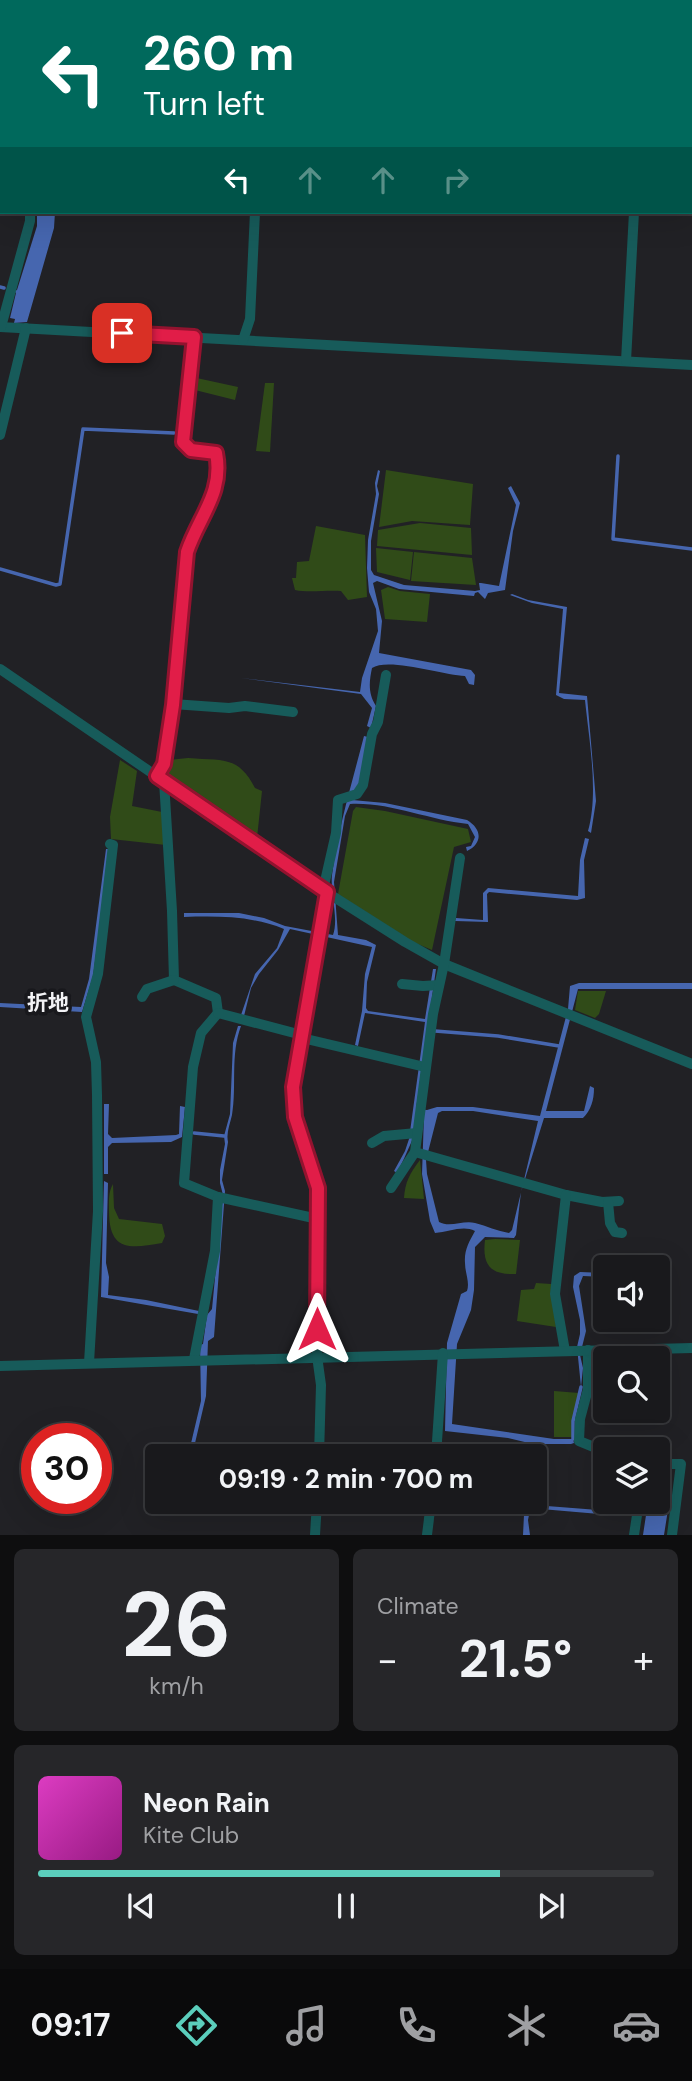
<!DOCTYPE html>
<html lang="en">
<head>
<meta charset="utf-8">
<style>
  :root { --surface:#19191c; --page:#262629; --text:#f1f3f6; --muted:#9fa0a3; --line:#37383b; --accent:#5bcebc }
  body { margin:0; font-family:"DM Sans","Noto Sans JP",sans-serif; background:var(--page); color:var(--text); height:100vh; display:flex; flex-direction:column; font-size:26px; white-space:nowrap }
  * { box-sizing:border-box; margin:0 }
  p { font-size:23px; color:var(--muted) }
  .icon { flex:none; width:38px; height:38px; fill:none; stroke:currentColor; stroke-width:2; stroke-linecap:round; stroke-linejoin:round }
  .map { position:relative; height:1535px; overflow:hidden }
  .sheet { display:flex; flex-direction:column; gap:14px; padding:14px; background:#0e0e0f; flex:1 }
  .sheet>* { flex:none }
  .guide { position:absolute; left:0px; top:0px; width:693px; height:214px; box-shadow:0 7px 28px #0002,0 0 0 2px var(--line); background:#00695c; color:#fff; overflow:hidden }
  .tools { position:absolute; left:593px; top:1255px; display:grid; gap:14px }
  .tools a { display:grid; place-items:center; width:77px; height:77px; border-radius:7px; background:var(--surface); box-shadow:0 7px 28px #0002,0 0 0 2px var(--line); font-size:35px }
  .speed { position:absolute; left:21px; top:1423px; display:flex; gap:14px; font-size:35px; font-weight:700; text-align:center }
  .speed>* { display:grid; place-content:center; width:91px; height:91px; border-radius:50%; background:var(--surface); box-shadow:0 7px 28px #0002,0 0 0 2px var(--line); line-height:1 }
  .speed .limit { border:10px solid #d22; background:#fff; color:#111 }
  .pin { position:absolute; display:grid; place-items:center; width:60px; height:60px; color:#fff; margin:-30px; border-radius:14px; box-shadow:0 4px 10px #0006 }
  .me { position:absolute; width:77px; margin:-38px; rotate:0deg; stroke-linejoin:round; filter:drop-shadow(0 0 5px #0008) }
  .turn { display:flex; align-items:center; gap:24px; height:147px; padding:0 28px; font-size:32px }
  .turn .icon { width:91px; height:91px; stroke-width:2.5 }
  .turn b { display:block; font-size:49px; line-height:60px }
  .lanes { display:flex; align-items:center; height:66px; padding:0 28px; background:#0003; justify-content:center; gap:35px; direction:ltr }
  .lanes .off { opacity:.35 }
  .big { font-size:52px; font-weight:700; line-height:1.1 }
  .sheet .tile { flex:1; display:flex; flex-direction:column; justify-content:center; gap:10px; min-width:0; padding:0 24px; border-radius:10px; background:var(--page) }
  .sheet .dial { align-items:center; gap:0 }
  .dial b { font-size:91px; line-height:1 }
  .song { display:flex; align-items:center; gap:21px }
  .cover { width:84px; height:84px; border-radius:10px; background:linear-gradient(135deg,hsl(310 70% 55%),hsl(310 70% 35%)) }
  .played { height:7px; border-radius:4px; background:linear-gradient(90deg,var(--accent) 75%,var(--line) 75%) }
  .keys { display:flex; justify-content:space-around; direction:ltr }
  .heat { display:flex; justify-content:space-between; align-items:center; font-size:38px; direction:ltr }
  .sheet .tiles { flex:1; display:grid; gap:14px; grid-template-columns:1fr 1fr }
  .tile:last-child { grid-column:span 2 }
  .trip { position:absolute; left:145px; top:1444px; width:402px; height:70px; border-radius:7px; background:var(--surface); box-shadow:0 7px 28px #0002,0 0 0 2px var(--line); font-weight:700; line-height:70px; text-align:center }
  .tabs { display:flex; height:112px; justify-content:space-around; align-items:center; background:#0a0a0b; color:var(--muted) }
  .tabs .icon { width:49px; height:49px }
  .tabs .current { color:var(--accent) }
  .tabs b { font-size:32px; color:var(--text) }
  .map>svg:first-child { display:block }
  .green { fill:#304b18 }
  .water { fill:#4666af; fill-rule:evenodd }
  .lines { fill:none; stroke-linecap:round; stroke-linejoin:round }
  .stream { stroke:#4666af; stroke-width:3.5 }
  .street { stroke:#175b5a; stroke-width:10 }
  .route-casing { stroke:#92132f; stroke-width:18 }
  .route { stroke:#e11d48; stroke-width:12 }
  .labels { text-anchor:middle; stroke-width:7; stroke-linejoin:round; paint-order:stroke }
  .quarter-label { font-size:21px; font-weight:bold; fill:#f2f2f5; stroke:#18181c }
</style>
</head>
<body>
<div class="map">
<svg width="692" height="1535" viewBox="0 0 692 1535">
  <rect width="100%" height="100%" fill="#212125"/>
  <g class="green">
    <path d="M192,377L238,387L235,400L191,389Z"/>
    <path d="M265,383H274L270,452L256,451Z"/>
    <path d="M386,470L473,484L470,525L412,521L379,527Z"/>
    <path d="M420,523L471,528L472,555L377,546L378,530Z"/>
    <path d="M316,526L365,535L367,597L348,600L341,591C325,590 309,593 295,590L292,578H296L297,562L309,561Z"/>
    <path d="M376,548L413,552L410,580L377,572Z"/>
    <path d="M414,552L472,558L476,585L411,581Z"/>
    <path d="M388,587L400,591L430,594L427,622L385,619L381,590Z"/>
    <path d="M188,758C222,761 238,755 255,788L262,791L257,838L164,774L169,760Z"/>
    <path d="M120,760L137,771L132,806L162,812L166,845L111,839L110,817Z"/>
    <path d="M356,807L385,811L468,829L471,842L454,847L432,950L413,942L338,894L353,811Z"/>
    <path d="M578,991H606L599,1014L595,1018L575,1010Z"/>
    <path d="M420,1160L424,1199L404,1198C405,1182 410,1173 420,1160Z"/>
    <path d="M113,1184L114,1208L119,1219L162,1224L165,1236L162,1243C129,1249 109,1251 109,1211C109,1201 108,1193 113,1184Z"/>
    <path d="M495,1239L520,1240L516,1274C490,1275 482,1265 485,1240Z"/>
    <path d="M536,1283L551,1284L556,1327L517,1321L521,1290L534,1289Z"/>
    <path d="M554,1391L579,1393L572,1423V1437H554Z"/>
  </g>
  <g class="water">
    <path d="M37,212H55L54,228L27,322L14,323L15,319L10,318L16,293L14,291L17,290L37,226Z"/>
    <path d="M378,470L380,471L377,486L379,494L371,541V570L374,575L404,585L475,591L480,590L479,583H481L499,586L516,505L508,488L511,486L520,503L513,531L505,590L488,593L485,599L478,592L475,593L474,596L399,589L377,581L373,583L382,621L379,653L471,670L475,675L474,685L469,684L465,676C443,675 388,657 372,668C369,682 368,694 376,706L371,728L367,726L372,708L361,694L241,678L360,692L362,678L378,631L376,609L369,592L367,568L368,540L376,494L375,483Z"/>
    <path d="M512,594L528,600L567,607L559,693L587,696L596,801L591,833L588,831C599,793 589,740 585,700L564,699L556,695L563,609L532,603L510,595Z"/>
    <path d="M364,736L368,737L359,783L352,800L385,803L467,820C482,829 483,843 467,851L466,847L471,846L475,837L468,824C428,820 390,802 350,804L345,816L334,882L338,935L366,940L376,945L367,982L366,1008L368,1011L425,1019L433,969H436L416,1109L427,1110L437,1107H473L540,1116L568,1009L570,986L579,983H692V989H578L546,1111H584L590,1086L594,1088C594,1100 591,1110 583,1118H544L521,1192L516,1235L514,1238L485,1237L475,1247L474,1290L471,1310L457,1344L452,1424L554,1439H573L574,1443L571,1444H541L539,1446L536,1479V1456H533V1444L508,1438L445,1431L447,1343L461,1294L467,1291C470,1282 465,1273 465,1263C464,1250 469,1242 475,1231C463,1225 449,1232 435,1233L430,1221L422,1174L424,1115C414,1134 407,1154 397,1173L394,1171L405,1151L409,1139L425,1022L365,1013L358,1046L355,1045L362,1011L365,974L372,947L290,929L278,950L259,974L251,988L244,1016L241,1015L255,974L277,948L284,929C251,916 220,916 184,917V913H239L264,918L285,926L333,935C339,918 330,894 332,875C338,828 352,783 364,736ZM442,1111H473L538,1121L512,1230L509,1233C497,1231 487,1226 475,1223C463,1220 450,1228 439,1222L427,1174L426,1160L438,1113Z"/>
    <path d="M585,838L589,839L584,860L585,898L577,900L489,892L487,894L488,922L455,921L456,918L483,920V893L488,888L578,896L580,860Z"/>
    <path d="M106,849H110L93,976L82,1012L0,1007V1003L81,1007L89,979Z"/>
    <path d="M238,1026H241C230,1055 237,1086 232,1115C230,1124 226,1133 228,1142L222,1180L225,1191L214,1337L208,1341L206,1396L192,1456H188L201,1401L200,1345L203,1344L207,1315L212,1309L223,1195L220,1183V1170L225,1144L224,1136L230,1114L233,1043Z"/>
    <path d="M104,1104H109L108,1134L112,1138L176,1135L179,1134L180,1106L185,1107L182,1137L171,1142L112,1143L108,1147V1174H104Z"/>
    <path d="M104,1181L108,1183L106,1263L109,1277L108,1295L146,1300L199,1311L198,1314L101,1297Z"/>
    <path d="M580,1272L605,1273V1277L583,1276L579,1286L586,1331L580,1355L583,1368L581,1387L577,1347L580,1334V1320L573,1287L574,1276Z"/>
    <path d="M658,1481L672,1484L664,1535H643L648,1502H658Z"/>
    <path d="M528,1502H534V1505L611,1511V1515L541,1509L529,1515L528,1520L530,1535H523L524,1515Z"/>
  </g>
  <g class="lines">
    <g class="stream">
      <path d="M499,2V0"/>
      <path d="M506,2V0"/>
      <path d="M0,287L4,288"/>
      <path d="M618,456L613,539L692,549"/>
      <path d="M0,569L56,585L60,584L83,429L174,433"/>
      <path d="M435,1031L498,1036L559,1046"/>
      <path d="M194,1133L224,1136"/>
      <path d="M573,1439V1421L581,1387"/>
    </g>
    <g class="street">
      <path d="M50,2L51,0"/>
      <path d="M381,2V0"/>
      <path d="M647,2V0"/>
      <path d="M0,327L692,365"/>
      <path d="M1,327L30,221V212"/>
      <path d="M243,340L250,319L255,212"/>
      <path d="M626,361L634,212"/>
      <path d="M0,435L26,328"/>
      <path d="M0,669L323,890L405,942L444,964L692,1064"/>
      <path d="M173,704L229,708L245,706L293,712"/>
      <path d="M157,776L164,764L173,704L187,552C199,516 223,493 216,453L191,449L182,442L194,337"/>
      <path d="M164,781L172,911L174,980L216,998L218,1013"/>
      <path d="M323,890L336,833L338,800L357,794L363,785L372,734L378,722L386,675"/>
      <path d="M402,984L423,986L439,985"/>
      <path d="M142,997L147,989L174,980"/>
      <path d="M218,1013L201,1033L193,1067L184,1183L218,1197L318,1219"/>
      <path d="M218,1013L298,1034L302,1038L425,1067"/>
      <path d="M372,1143L384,1136L417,1133"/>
      <path d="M415,1152L566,1195L602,1202L619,1201"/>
      <path d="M391,1188L415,1152L433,1014L444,964L460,858"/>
      <path d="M608,1202L610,1223L615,1232L622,1233"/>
      <path d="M588,1350V1389L580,1419L579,1441L606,1452"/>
      <path d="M565,1351L555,1294L566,1195"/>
      <path d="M194,1359L215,1251L218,1197"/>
      <path d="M89,1363L98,1211L97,1095L96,1062L86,1017L98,974L113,845L110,844"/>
      <path d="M0,1366L692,1348"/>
      <path d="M319,1456L321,1385L317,1356L318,1188L295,1117L293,1087L326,892"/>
      <path d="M436,1456L443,1353"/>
      <path d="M658,1464H681L672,1535"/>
      <path d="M315,1535L317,1502"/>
      <path d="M427,1535L431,1502"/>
      <path d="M634,1535L639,1502"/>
    </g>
  </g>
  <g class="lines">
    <defs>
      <path id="route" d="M122,333L194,337L183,442L191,450L216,453C224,493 199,516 187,552L173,705L164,764L157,776L327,892L293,1087L295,1117L318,1188L317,1329"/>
    </defs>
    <use href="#route" class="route-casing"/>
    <use href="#route" class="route"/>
  </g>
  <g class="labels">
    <g class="quarter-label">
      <text x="48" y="1010">折地</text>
    </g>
  </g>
</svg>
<div class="tools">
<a><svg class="icon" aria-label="sound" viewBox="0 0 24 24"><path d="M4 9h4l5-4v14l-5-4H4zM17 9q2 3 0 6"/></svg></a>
<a><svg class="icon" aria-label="search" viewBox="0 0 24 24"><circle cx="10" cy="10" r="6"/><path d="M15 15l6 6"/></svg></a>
<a><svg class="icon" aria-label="layers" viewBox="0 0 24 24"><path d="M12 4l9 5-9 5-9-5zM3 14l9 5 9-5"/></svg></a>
</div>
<div class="speed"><div class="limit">30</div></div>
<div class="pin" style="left:122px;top:333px;background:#d93025"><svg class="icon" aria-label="arrive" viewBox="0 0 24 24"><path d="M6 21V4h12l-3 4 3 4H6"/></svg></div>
<svg class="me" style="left:317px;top:1329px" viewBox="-20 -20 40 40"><path d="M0-17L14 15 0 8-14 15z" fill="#e11d48" stroke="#fff" stroke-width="4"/></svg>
<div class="trip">09:19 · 2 min · 700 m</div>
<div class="guide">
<div class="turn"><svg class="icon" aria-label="left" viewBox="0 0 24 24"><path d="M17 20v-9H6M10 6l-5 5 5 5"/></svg><div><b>260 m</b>Turn left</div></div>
<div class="lanes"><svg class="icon" aria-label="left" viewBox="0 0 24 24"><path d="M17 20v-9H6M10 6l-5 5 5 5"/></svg><svg class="icon off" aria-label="ahead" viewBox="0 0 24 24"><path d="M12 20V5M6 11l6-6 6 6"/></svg><svg class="icon off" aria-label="ahead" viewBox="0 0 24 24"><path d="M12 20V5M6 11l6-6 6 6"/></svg><svg class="icon off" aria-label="right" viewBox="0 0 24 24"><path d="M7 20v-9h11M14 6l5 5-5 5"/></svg></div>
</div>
</div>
<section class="sheet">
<div class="tiles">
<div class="tile dial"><b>26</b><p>km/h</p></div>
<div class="tile"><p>Climate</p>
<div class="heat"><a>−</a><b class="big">21.5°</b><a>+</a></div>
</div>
<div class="tile">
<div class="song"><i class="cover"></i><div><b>Neon Rain</b><p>Kite Club</p></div></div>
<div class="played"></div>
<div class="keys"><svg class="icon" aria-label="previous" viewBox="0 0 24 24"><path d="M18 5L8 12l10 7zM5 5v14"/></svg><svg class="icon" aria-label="pause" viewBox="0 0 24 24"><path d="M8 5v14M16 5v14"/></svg><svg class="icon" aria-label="next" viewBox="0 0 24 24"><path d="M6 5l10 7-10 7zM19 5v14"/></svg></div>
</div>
</div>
</section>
<nav class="tabs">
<b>09:17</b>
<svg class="icon current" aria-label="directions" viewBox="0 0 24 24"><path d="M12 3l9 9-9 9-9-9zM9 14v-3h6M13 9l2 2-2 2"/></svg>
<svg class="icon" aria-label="music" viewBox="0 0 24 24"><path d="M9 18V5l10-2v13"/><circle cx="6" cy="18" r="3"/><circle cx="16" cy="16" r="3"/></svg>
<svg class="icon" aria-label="phone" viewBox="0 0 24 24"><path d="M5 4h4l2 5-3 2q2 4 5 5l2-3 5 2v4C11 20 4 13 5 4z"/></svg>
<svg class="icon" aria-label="climate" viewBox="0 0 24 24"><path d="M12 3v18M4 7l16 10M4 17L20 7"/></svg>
<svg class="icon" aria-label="car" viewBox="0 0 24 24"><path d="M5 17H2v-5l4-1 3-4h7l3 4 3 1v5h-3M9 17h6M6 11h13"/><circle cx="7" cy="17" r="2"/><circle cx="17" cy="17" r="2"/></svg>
</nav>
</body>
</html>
